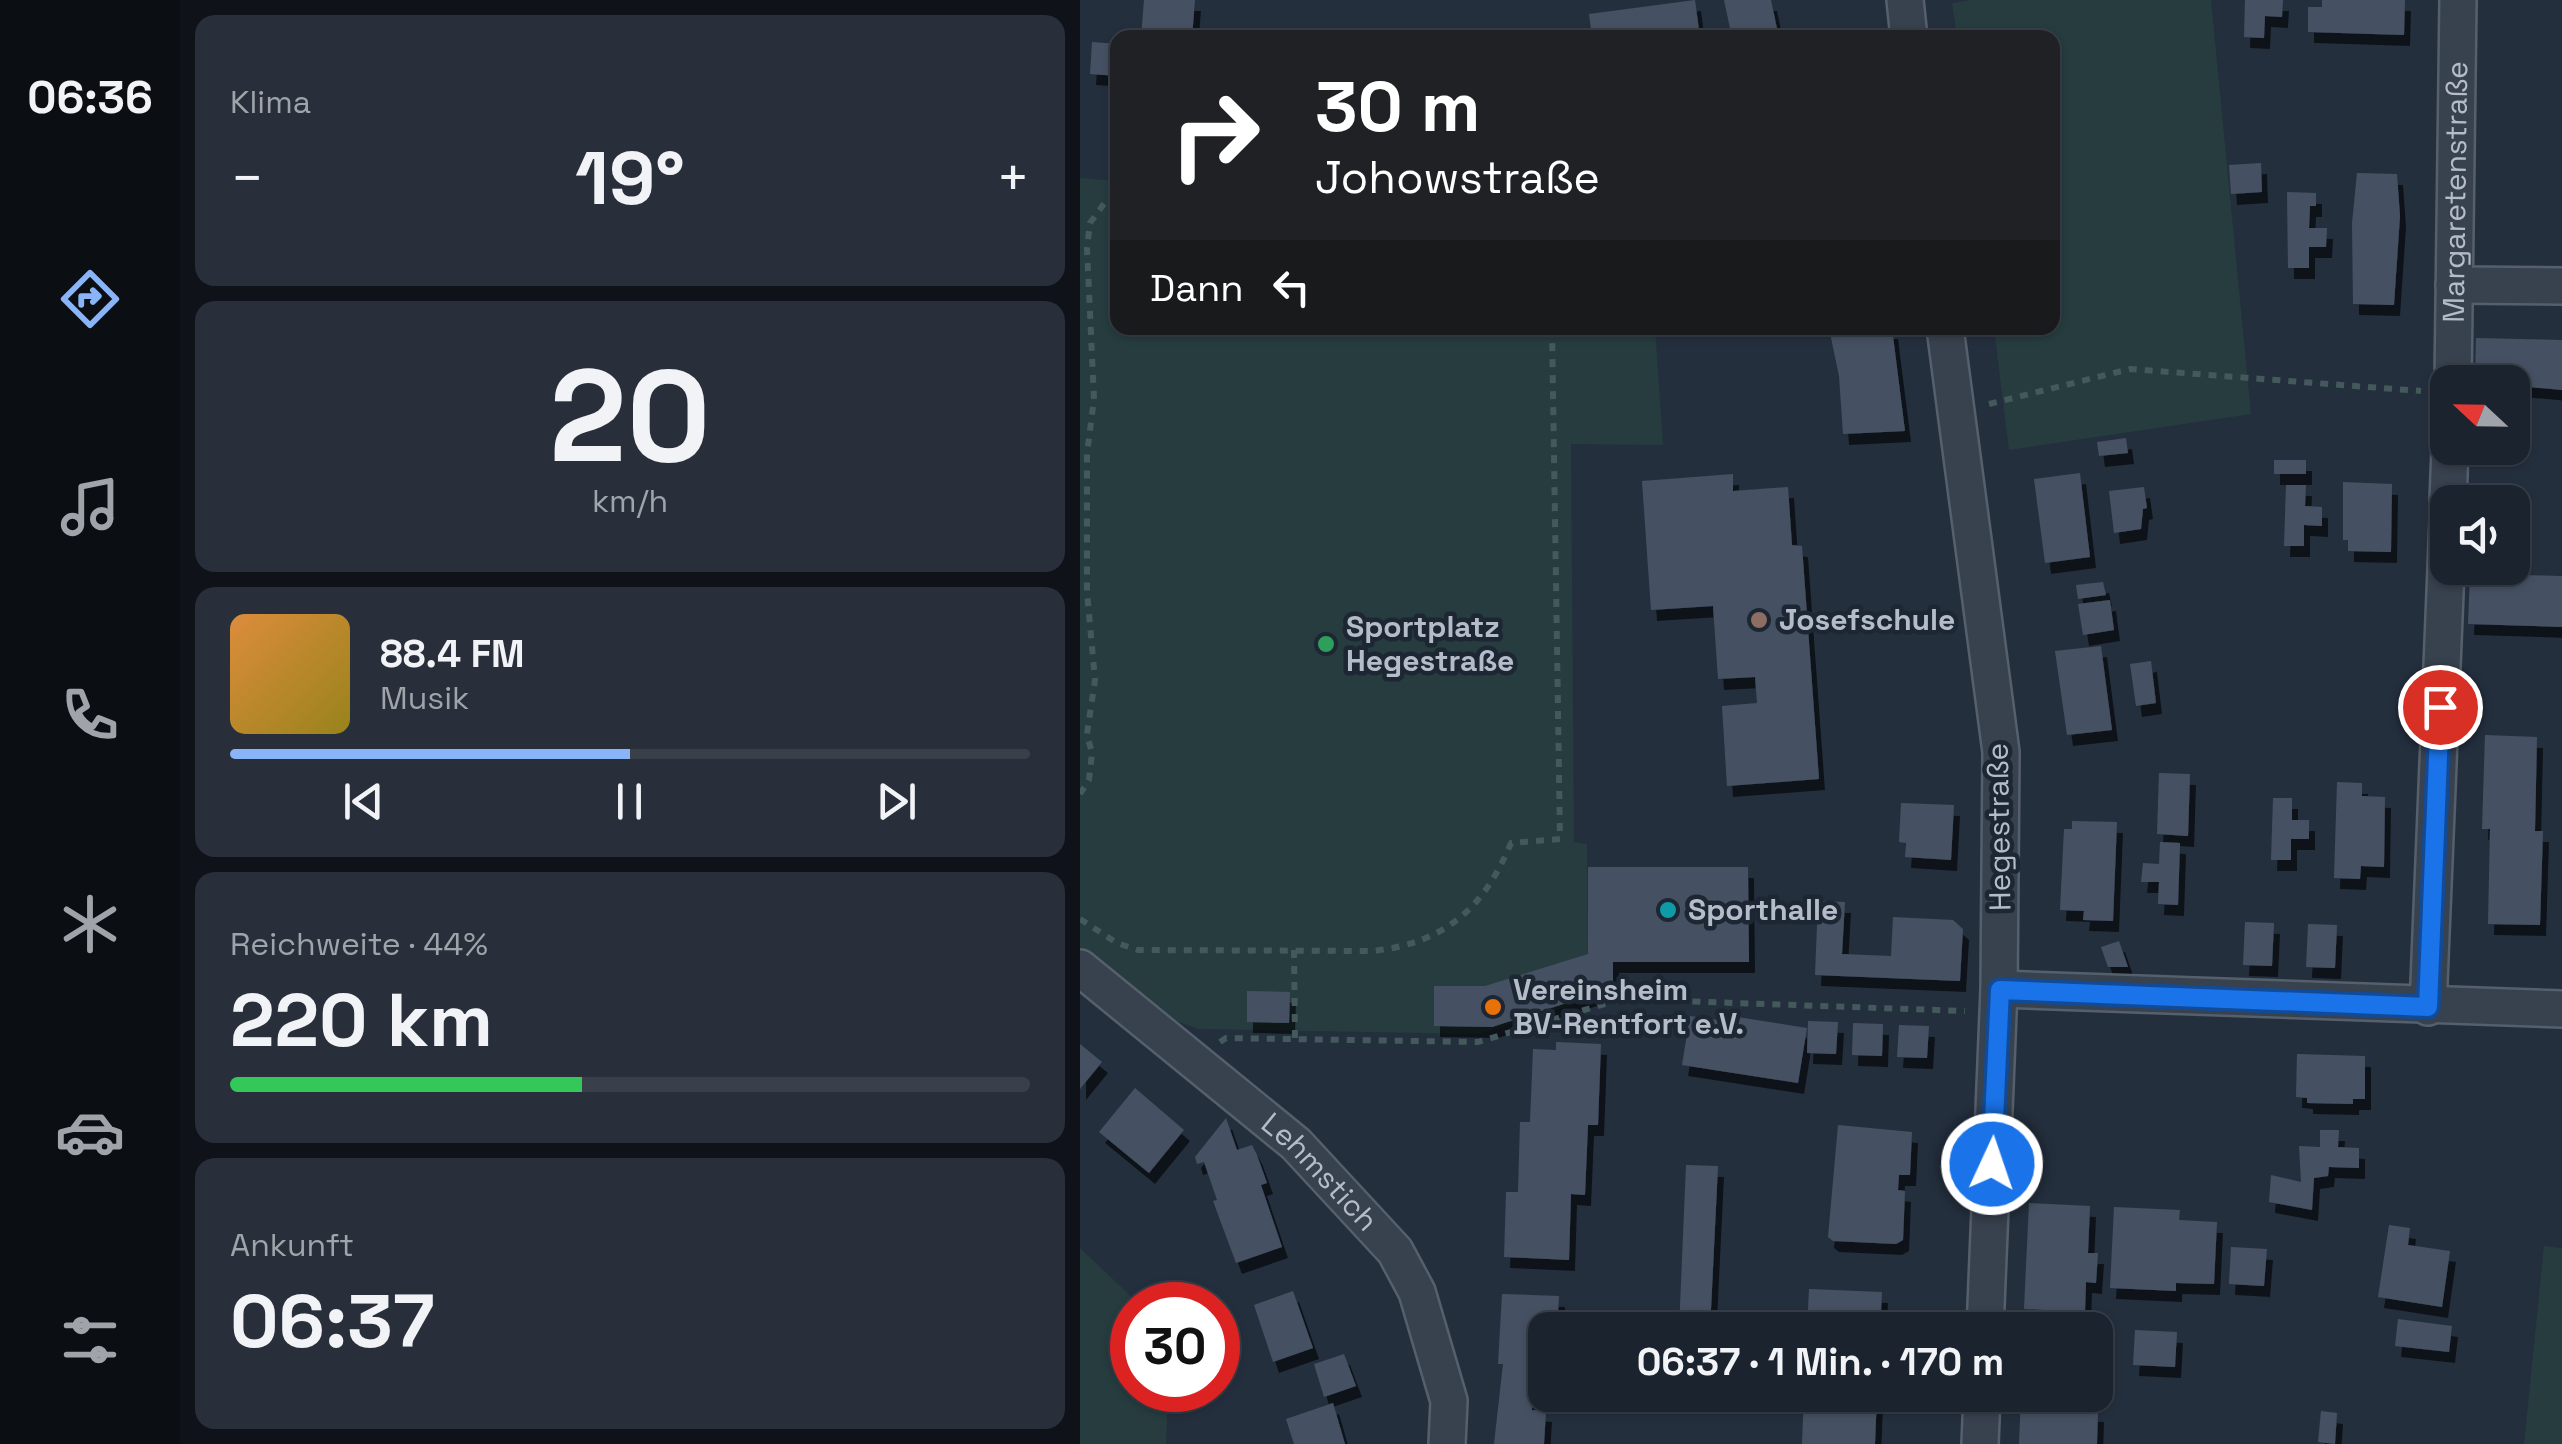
<!DOCTYPE html>
<html lang="de">
<head>
<meta charset="utf-8">
<style>
  :root { --surface:#1b232e; --page:#282f3a; --text:#f1f3f6; --muted:#a0a4aa; --line:#39404a; --accent:#8ab4f8 }
  body { margin:0; font-family:"Space Grotesk",sans-serif; background:var(--page); color:var(--text); height:100vh; display:flex; flex-direction:column; font-size:38px; white-space:nowrap }
  * { box-sizing:border-box; margin:0 }
  p { font-size:32px; color:var(--muted) }
  .icon { flex:none; width:55px; height:55px; fill:none; stroke:currentColor; stroke-width:2; stroke-linecap:round; stroke-linejoin:round }
  .map { position:relative; flex:1; overflow:hidden }
  .details { display:flex; flex-direction:column; gap:15px; padding:15px; background:#0f1319; width:900px }
  .details>* { flex:none }
  .banner { position:absolute; left:30px; top:30px; width:950px; height:305px; border-radius:20px; box-shadow:0 2px 8px #0004,0 0 0 2px var(--line); background:#202124; color:#fff; overflow:hidden }
  .needle { width:65px; rotate:292deg }
  .tools { position:absolute; left:1350px; top:365px; display:grid; gap:20px }
  .tools a { display:grid; place-items:center; width:100px; height:100px; border-radius:20px; background:var(--surface); box-shadow:0 2px 8px #0004,0 0 0 2px var(--line); font-size:50px }
  .speed { position:absolute; left:30px; top:1282px; display:flex; gap:20px; font-size:50px; font-weight:700; text-align:center }
  .speed>* { display:grid; place-content:center; width:130px; height:130px; border-radius:50%; background:var(--surface); box-shadow:0 2px 8px #0004,0 0 0 2px var(--line); line-height:1 }
  .speed .limit { border:15px solid #d22; background:#fff; color:#111 }
  .pin { position:absolute; display:grid; place-items:center; width:85px; height:85px; color:#fff; margin:-42px; border:5px solid #fff; border-radius:50%; box-shadow:0 2px 10px #0007 }
  .me { position:absolute; width:110px; margin:-55px; rotate:3deg; stroke-linejoin:round; filter:drop-shadow(0 0 8px #0008) }
  .turn { display:flex; align-items:center; gap:35px; height:210px; padding:0 40px; font-size:45px }
  .turn .icon { width:130px; height:130px; stroke-width:2.5 }
  .turn b { display:block; font-size:70px; line-height:85px }
  .then { display:flex; align-items:center; height:95px; padding:0 40px; background:#0003; gap:20px; font-size:38px }
  .big { font-size:75px; font-weight:600; line-height:1.1 }
  .details .card { flex:1; display:flex; flex-direction:column; justify-content:center; gap:15px; min-width:0; padding:0 35px; border-radius:20px; background:var(--page) }
  .details .dial { align-items:center; gap:0 }
  .dial b { font-size:130px; line-height:1 }
  .song { display:flex; align-items:center; gap:30px }
  .cover { width:120px; height:120px; border-radius:15px; background:linear-gradient(135deg,hsl(30 70% 55%),hsl(50 70% 35%)) }
  .played { height:10px; border-radius:5px; background:linear-gradient(90deg,var(--accent) 50%,var(--line) 50%) }
  .keys { display:flex; justify-content:space-around; direction:ltr }
  .heat { display:flex; justify-content:space-between; align-items:center; font-size:55px; direction:ltr }
  .charge { height:15px; border-radius:8px; background:linear-gradient(90deg,#34c759 44%,var(--line) 0) }
  .trip { position:absolute; left:448px; top:1312px; width:585px; height:100px; border-radius:20px; background:var(--surface); box-shadow:0 2px 8px #0004,0 0 0 2px var(--line); font-weight:600; line-height:100px; text-align:center }
  main { display:flex; flex:1; min-height:0 }
  .dock { display:flex; flex-direction:column; width:180px; justify-content:space-around; align-items:center; background:#0b0e12; color:var(--muted) }
  .dock .icon { width:70px; height:70px }
  .dock .on { color:var(--accent) }
  .dock b { font-size:45px; color:var(--text) }
  .map>svg:first-child { display:block }
  .green { fill:#263c3f }
  .building { fill:#455162; filter:url(#shadow) }
  .lines { fill:none; stroke-linecap:round; stroke-linejoin:round }
  .minor-casing { stroke:#565f6c; stroke-width:40 }
  .path { stroke:#44595c; stroke-width:6; stroke-dasharray:8 8; stroke-linecap:butt }
  .minor { stroke:#38414e; stroke-width:35 }
  .route-casing { stroke:#114b97; stroke-width:25 }
  .route { stroke:#1a73e8; stroke-width:18 }
  .education-dot { fill:#8d6e63; stroke:#1d2633; stroke-width:4 }
  .leisure-dot { fill:#2e9e5b; stroke:#1d2633; stroke-width:4 }
  .culture-dot { fill:#0f9aa8; stroke:#1d2633; stroke-width:4 }
  .food-dot { fill:#e8710a; stroke:#1d2633; stroke-width:4 }
  .labels { text-anchor:middle; stroke-width:9; stroke-linejoin:round; paint-order:stroke }
  .street-label { font-size:30px; fill:#b4bcc9; stroke:#1d2633 }
  .poi-label { font-size:30px; font-weight:bold; fill:#b4bcc9; stroke:#1d2633; text-anchor:start }
</style>
</head>
<body>
<main>
<nav class="dock">
<b>06:36</b>
<svg class="icon on" aria-label="directions" viewBox="0 0 24 24"><path d="M12 3l9 9-9 9-9-9zM9 14v-3h6M13 9l2 2-2 2"/></svg>
<svg class="icon" aria-label="music" viewBox="0 0 24 24"><path d="M9 18V5l10-2v13"/><circle cx="6" cy="18" r="3"/><circle cx="16" cy="16" r="3"/></svg>
<svg class="icon" aria-label="phone" viewBox="0 0 24 24"><path d="M5 4h4l2 5-3 2q2 4 5 5l2-3 5 2v4C11 20 4 13 5 4z"/></svg>
<svg class="icon" aria-label="climate" viewBox="0 0 24 24"><path d="M12 3v18M4 7l16 10M4 17L20 7"/></svg>
<svg class="icon" aria-label="car" viewBox="0 0 24 24"><path d="M5 17H2v-5l4-1 3-4h7l3 4 3 1v5h-3M9 17h6M6 11h13"/><circle cx="7" cy="17" r="2"/><circle cx="17" cy="17" r="2"/></svg>
<svg class="icon" aria-label="filters" viewBox="0 0 24 24"><path d="M4 7h16M4 17h16"/><circle cx="9" cy="7" r="2"/><circle cx="15" cy="17" r="2"/></svg>
</nav>
<section class="details">
<div class="card"><p>Klima</p>
<div class="heat"><a>−</a><b class="big">19°</b><a>+</a></div>
</div>
<div class="card dial"><b>20</b><p>km/h</p></div>
<div class="card">
<div class="song"><i class="cover"></i><div><b>88.4 FM</b><p>Musik</p></div></div>
<div class="played"></div>
<div class="keys"><svg class="icon" aria-label="previous" viewBox="0 0 24 24"><path d="M18 5L8 12l10 7zM5 5v14"/></svg><svg class="icon" aria-label="pause" viewBox="0 0 24 24"><path d="M8 5v14M16 5v14"/></svg><svg class="icon" aria-label="next" viewBox="0 0 24 24"><path d="M6 5l10 7-10 7zM19 5v14"/></svg></div>
</div>
<div class="card"><p>Reichweite · 44%</p><b class="big">220 km</b><div class="charge"></div></div>
<div class="card"><p>Ankunft</p><b class="big">06:37</b></div>
</section>
<div class="map">
<svg width="1482" height="1444" viewBox="0 0 1482 1444">
  <defs>
    <filter id="shadow"><feDropShadow dx="6" dy="11" stdDeviation="0" flood-color="#0009"/></filter>
  </defs>
  <rect width="100%" height="100%" fill="#242f3e"/>
  <g class="green">
    <path d="M891,0H1131L1171,414L929,450L914,328H972V38L877,37L872,3Z"/>
    <path d="M37,163L38,328H493L494,335L575,328L583,445L491,444L494,842L507,844L508,962H533L534,992L398,1034L119,1029L96,1021L0,947V178L36,181Z"/>
    <path d="M1464,1246L1482,1248V1444H1444Z"/>
    <path d="M0,1248L60,1305H52V1390H88L86,1444H0Z"/>
  </g>
  <g class="building">
    <path d="M64,0H115L112,38H61Z"/>
    <path d="M615,0L619,30L564,38H512L509,14Z"/>
    <path d="M644,0H691L699,38H652Z"/>
    <path d="M1165,0H1203L1202,17L1185,16L1184,38L1164,37Z"/>
    <path d="M1242,0H1325L1324,35L1228,32V7H1242Z"/>
    <path d="M12,42L38,44V76L10,74Z"/>
    <path d="M1181,163L1182,192L1151,194L1149,165Z"/>
    <path d="M1277,173L1317,174L1320,216L1314,305L1273,304L1272,223Z"/>
    <path d="M1207,192L1236,193V206H1230L1229,228H1247L1246,247H1229V268H1208Z"/>
    <path d="M749,328H812L825,431L763,434L759,376Z"/>
    <path d="M1396,338L1482,340V390L1395,382Z"/>
    <path d="M1046,438L1048,453L1019,456L1017,442Z"/>
    <rect x="1194" y="460" width="32" height="14"/>
    <path d="M1000,473L1010,557L965,563L954,479Z"/>
    <path d="M653,474V491L708,487L712,545L722,546L739,779L647,786L642,706L677,703L675,677L638,679L633,606L571,610L562,481Z"/>
    <path d="M1263,482L1312,484L1311,552L1268,551V540H1263Z"/>
    <path d="M1206,485H1226L1225,506L1242,507V526L1224,525V546H1204Z"/>
    <path d="M1064,487L1067,508L1063,509L1061,529L1034,533L1029,491Z"/>
    <path d="M1390,574L1482,576V627L1388,624Z"/>
    <path d="M1023,582L1026,595L998,599L996,585Z"/>
    <path d="M1030,600L1034,630L1003,635L998,604Z"/>
    <path d="M1021,646L1032,730L987,735L975,651Z"/>
    <path d="M1071,661L1076,703L1056,706L1050,664Z"/>
    <path d="M1405,735L1457,737L1455,831H1463L1460,925L1408,924L1410,829H1402Z"/>
    <path d="M1079,773L1110,774L1108,836L1077,834Z"/>
    <path d="M1257,782L1282,783V796L1305,797L1304,867L1281,866L1280,879L1254,878Z"/>
    <path d="M1193,798H1212V820H1229V839H1211V860H1191Z"/>
    <path d="M821,803L874,805L871,860L825,857L826,843L819,842Z"/>
    <path d="M992,821L1037,822L1033,921L1003,920L1004,911L980,910L984,829H992Z"/>
    <path d="M1080,842L1100,843L1098,905L1078,904L1079,882H1061L1063,863L1079,864Z"/>
    <path d="M508,867H668L669,962H533V988L412,1027L354,1026V986H405L508,954Z"/>
    <path d="M738,901L765,902L762,954L811,956L813,917L873,920L883,929L880,981L735,975Z"/>
    <path d="M1165,922L1194,923L1192,966L1163,965Z"/>
    <path d="M1228,924L1257,925L1255,968L1226,967Z"/>
    <path d="M1039,941L1048,967H1028L1021,947Z"/>
    <path d="M167,991L210,992L209,1023L167,1022Z"/>
    <path d="M639,1014L727,1028L718,1083L602,1065L610,1016L638,1020Z"/>
    <path d="M728,1021L758,1022L756,1054L727,1053Z"/>
    <path d="M773,1023L803,1024L802,1056L772,1055Z"/>
    <path d="M819,1025L849,1026L847,1058L817,1057Z"/>
    <path d="M476,1042L521,1044L518,1125H508L505,1195L491,1194L489,1260L424,1257L426,1192H438L440,1122H450L453,1049L476,1050Z"/>
    <path d="M0,1044L22,1062L0,1089Z"/>
    <path d="M1217,1054L1285,1056V1099H1273V1104L1227,1103V1098L1216,1097Z"/>
    <path d="M55,1088L104,1130L69,1173L19,1132Z"/>
    <path d="M146,1118L157,1150L172,1145L177,1155L187,1183L181,1185L202,1247L156,1263L133,1201L137,1200L124,1162L117,1164L115,1157Z"/>
    <path d="M758,1125L832,1132L830,1175H819L818,1190L825,1191L823,1240L816,1244L753,1241L748,1237Z"/>
    <path d="M1240,1130H1259L1258,1147L1279,1148V1168L1249,1167L1248,1176L1234,1178L1232,1210L1189,1202L1191,1175L1221,1182L1219,1146L1240,1147Z"/>
    <path d="M606,1165L638,1166L630,1330H599Z"/>
    <path d="M949,1203L1010,1206L1008,1253H1018L1016,1283L1006,1282L1005,1312L944,1309Z"/>
    <path d="M1034,1207L1100,1210L1099,1220L1137,1222L1134,1284L1096,1283V1291L1030,1288Z"/>
    <path d="M1309,1225L1330,1228L1328,1245L1370,1251L1362,1307L1298,1297Z"/>
    <path d="M1151,1247L1187,1249L1184,1286L1149,1284Z"/>
    <path d="M729,1289L802,1292L800,1330H727Z"/>
    <path d="M213,1291L233,1348L193,1362L174,1305Z"/>
    <path d="M422,1294L479,1296L477,1330H465V1366H454L452,1410L466,1411L464,1444H414L423,1364H418Z"/>
    <path d="M1318,1319L1372,1326L1369,1352L1315,1346Z"/>
    <path d="M1055,1330L1097,1332L1095,1367L1053,1365Z"/>
    <path d="M264,1354L276,1386L244,1397L234,1364Z"/>
    <path d="M724,1395H797L795,1444H722Z"/>
    <path d="M941,1395H998L997,1410L1018,1411L1017,1444H939Z"/>
    <path d="M253,1403L265,1444H214L206,1419Z"/>
    <path d="M1241,1411L1257,1413L1255,1444L1238,1442Z"/>
  </g>
  <g class="lines">
    <defs>
      <g id="minor">
        <path d="M825,0L829,38"/>
        <path d="M1374,285L1482,286"/>
        <path d="M865,328L921,752L919,989L905,1330"/>
        <path id="s1" d="M1373,382L1378,0"/>
        <path d="M1368,502L1370,448"/>
        <path id="s2" d="M0,968L216,1144L315,1251L337,1292L369,1401L367,1444"/>
        <path d="M919,989L1482,1009"/>
        <path d="M1348,1007L1368,520"/>
        <path d="M900,1444L902,1395"/>
      </g>
    </defs>
    <use href="#minor" class="minor-casing"/>
    <g class="path">
      <path d="M909,404L1050,369L1341,391"/>
      <path d="M0,794L9,780L12,753L7,734L15,680L7,592V454L14,399L7,248L10,223L26,201L38,199"/>
      <path d="M0,919L37,943L58,950L293,951C365,943 404,908 431,843L480,839L472,328"/>
      <path d="M214,950L215,1039"/>
      <path d="M140,1042L146,1038L398,1042L541,999L885,1011"/>
    </g>
    <use href="#minor" class="minor"/>
  </g>
  <g class="lines">
    <defs>
      <path id="route" d="M912,1164L920,990L1348,1007L1360,707"/>
    </defs>
    <use href="#route" class="route-casing"/>
    <use href="#route" class="route"/>
  </g>
  <circle class="education-dot" cx="679" cy="620" r="10"/>
  <circle class="leisure-dot" cx="246" cy="644" r="10"/>
  <circle class="culture-dot" cx="588" cy="910" r="10"/>
  <circle class="food-dot" cx="413" cy="1007" r="10"/>
  <g class="labels">
    <g class="street-label">
      <text dy="10" stroke="none"><textPath href="#s1" startOffset="190">Margaretenstraße</textPath></text>
      <text transform="translate(919 827) rotate(-91)" y="10">Hegestraße</text>
      <text dy="10" stroke="none"><textPath href="#s2" startOffset="315">Lehmstich</textPath></text>
    </g>
    <g class="poi-label">
      <text x="699" y="630">Josefschule</text>
      <text x="266" y="637">Sportplatz<tspan x="266" dy="34">Hegestraße</tspan></text>
      <text x="608" y="920">Sporthalle</text>
      <text x="433" y="1000">Vereinsheim<tspan x="433" dy="34">BV-Rentfort e.V.</tspan></text>
    </g>
  </g>
</svg>
<div class="tools">
<a><svg class="needle" viewBox="-14 -14 28 28"><path d="M0-13l5 13h-10z" fill="#e53935"/><path d="M0 13l5-13h-10z" fill="#a0a4aa"/></svg></a>
<a><svg class="icon" aria-label="sound" viewBox="0 0 24 24"><path d="M4 9h4l5-4v14l-5-4H4zM17 9q2 3 0 6"/></svg></a>
</div>
<div class="speed"><div class="limit">30</div></div>
<div class="pin" style="left:1360px;top:707px;background:#d93025"><svg class="icon" aria-label="arrive" viewBox="0 0 24 24"><path d="M6 21V4h12l-3 4 3 4H6"/></svg></div>
<svg class="me" style="left:912px;top:1164px" viewBox="-20 -20 40 40"><circle r="17" fill="#1a73e8" stroke="#fff" stroke-width="3"/><path d="M0-11L8 9 0 5-8 9z" fill="#fff"/></svg>
<div class="trip">06:37 · 1 Min. · 170 m</div>
<div class="banner">
<div class="turn"><svg class="icon" aria-label="right" viewBox="0 0 24 24"><path d="M7 20v-9h11M14 6l5 5-5 5"/></svg><div><b>30 m</b>Johowstraße</div></div>
<div class="then">Dann<svg class="icon" aria-label="left" viewBox="0 0 24 24"><path d="M17 20v-9H6M10 6l-5 5 5 5"/></svg></div>
</div>
</div>
</main>
</body>
</html>
